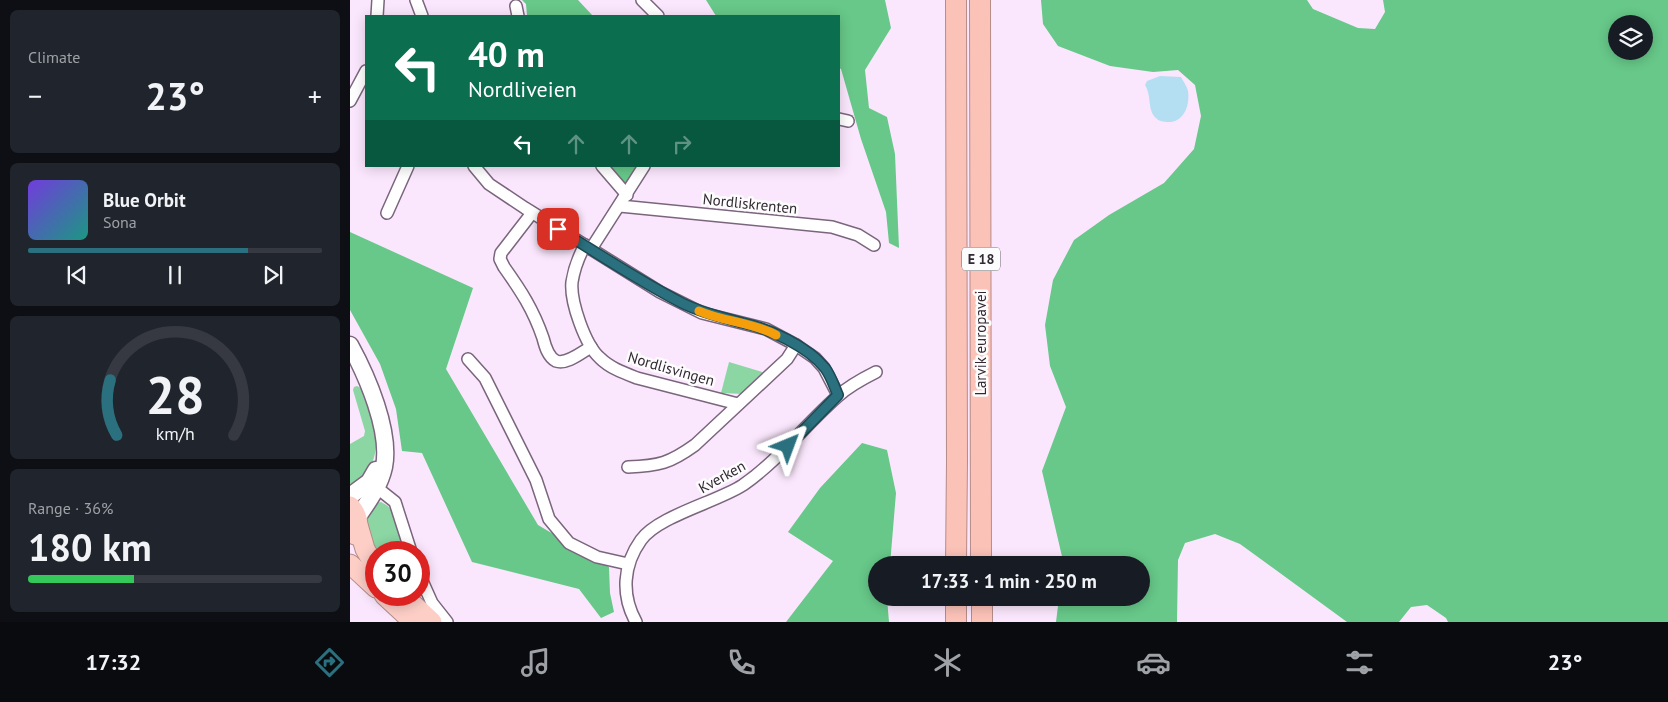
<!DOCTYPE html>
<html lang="en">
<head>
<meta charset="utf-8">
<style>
  :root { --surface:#171b24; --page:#20242c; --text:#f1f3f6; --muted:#9ea1a6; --line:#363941; --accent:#2a707e }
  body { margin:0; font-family:"PT Sans",sans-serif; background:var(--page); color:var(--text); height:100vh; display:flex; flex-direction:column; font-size:19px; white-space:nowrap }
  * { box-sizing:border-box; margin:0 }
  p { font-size:16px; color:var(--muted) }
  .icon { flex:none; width:28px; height:28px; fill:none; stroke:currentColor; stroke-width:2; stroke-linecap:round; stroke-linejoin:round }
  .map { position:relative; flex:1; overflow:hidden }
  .drawer { display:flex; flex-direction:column; gap:10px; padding:10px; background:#0d0f14; width:350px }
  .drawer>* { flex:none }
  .guide { position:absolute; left:15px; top:15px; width:475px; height:152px; border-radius:0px; box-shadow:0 2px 12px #0003; background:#0b6e4f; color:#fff; overflow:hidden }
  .controls { position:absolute; left:1258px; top:15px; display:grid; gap:10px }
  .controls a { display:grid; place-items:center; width:45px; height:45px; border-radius:50%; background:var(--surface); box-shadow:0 2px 12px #0003; font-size:25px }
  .speed { position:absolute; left:15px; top:541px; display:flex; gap:10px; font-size:25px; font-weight:700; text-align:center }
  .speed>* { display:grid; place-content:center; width:65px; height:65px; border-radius:50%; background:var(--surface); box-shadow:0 2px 12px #0003; line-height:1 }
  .speed .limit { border:8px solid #d22; background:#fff; color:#111 }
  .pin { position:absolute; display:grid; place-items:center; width:42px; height:42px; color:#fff; margin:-21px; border-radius:10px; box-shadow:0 2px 8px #0006 }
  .me { position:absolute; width:55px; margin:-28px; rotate:44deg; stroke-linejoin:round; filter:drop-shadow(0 0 4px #0008) }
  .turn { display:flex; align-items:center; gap:18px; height:105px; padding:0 20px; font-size:22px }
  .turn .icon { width:65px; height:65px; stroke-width:2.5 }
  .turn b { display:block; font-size:35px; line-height:42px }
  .lanes { display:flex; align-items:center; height:48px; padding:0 20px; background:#0003; justify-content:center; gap:25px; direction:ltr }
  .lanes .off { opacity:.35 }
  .big { font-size:38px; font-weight:600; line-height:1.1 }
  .drawer .tile { flex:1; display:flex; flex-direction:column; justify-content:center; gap:8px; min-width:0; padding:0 18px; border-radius:8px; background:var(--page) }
  .drawer .dial { align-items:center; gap:0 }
  .dial svg { height:130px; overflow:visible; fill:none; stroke:var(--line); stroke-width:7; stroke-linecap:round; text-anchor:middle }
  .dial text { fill:var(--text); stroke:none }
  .song { display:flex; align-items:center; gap:15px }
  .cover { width:60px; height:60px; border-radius:8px; background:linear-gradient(135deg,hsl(260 70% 55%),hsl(170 70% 35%)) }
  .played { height:5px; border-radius:2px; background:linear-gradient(90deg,var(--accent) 75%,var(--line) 75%) }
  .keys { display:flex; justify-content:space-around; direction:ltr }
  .heat { display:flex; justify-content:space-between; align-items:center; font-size:28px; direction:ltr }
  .charge { height:8px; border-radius:4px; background:linear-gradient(90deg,#34c759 36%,var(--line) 0) }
  .trip { position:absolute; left:518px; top:556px; width:282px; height:50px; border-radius:25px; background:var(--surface); box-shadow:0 2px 12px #0003; font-weight:600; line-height:50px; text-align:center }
  .menu { display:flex; height:80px; justify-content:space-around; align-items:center; background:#090b0e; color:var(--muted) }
  .menu .icon { width:35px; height:35px }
  .menu .current { color:var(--accent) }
  .menu b { font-size:22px; color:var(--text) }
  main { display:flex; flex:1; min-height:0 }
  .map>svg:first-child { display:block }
  .green { fill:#8bd6a3 }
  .forest { fill:#67c889; fill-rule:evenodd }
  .water { fill:#b4def2 }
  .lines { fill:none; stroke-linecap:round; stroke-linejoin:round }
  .minor-casing { stroke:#7a657d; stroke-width:14 }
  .secondary-casing { stroke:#7a657d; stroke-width:19 }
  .trunk-casing { stroke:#b58c89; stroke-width:21 }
  .motorway-casing { stroke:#b58c89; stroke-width:22 }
  .minor { stroke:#fff; stroke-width:11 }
  .secondary { stroke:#fff; stroke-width:16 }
  .trunk { stroke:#fccec6; stroke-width:19 }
  .motorway { stroke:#fbc2b8; stroke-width:20 }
  .route-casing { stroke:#1b4952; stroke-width:12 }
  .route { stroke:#2a707e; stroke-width:9 }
  .slow { stroke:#f59e0b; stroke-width:9 }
  .labels { text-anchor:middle; stroke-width:5; stroke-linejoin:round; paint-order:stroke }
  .shield { fill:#fcfcfc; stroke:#6f686f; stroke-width:1 }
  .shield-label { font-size:14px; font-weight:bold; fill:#322933 }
  .street-label { font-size:15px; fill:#322933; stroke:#fcfcfc }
</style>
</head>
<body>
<main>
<section class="drawer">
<div class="tile"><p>Climate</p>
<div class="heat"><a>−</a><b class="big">23°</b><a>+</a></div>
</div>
<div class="tile">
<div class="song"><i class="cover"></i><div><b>Blue Orbit</b><p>Sona</p></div></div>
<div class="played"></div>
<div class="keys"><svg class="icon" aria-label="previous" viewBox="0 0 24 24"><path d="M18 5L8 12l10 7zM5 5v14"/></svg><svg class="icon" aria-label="pause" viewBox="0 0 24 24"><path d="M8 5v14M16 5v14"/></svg><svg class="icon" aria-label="next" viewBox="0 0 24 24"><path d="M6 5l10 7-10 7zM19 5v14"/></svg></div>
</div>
<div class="tile dial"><svg viewBox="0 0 100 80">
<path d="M14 69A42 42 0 1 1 86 69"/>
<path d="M14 69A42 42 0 0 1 10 35" stroke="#2a707e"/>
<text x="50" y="56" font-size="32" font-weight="700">28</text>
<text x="50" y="72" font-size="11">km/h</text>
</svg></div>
<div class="tile"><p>Range · 36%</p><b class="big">180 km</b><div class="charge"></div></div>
</section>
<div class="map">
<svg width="1318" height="622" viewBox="0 0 1318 622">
  <rect width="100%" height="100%" fill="#fbe7fd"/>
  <g class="green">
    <path d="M379,362L416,373L394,394L371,393Z"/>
    <path d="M7,386L11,388C21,415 37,448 15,474C11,479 5,483 0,486V444L14,436L15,431L3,390L4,387Z"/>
    <path d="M31,502L38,506L42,511L54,552H26C21,538 6,507 31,502Z"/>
  </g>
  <g class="forest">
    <path d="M172,0H228L243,16H177L176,4Z"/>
    <path d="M356,0H535L541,28L515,70L519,108L537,117L545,154L549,248L539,243L536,212L511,139L491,69L489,68V16H366Z"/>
    <path d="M691,0H957L963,9L1008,28L1025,29L1035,12L1033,0H1318V622H1098L1096,618L1077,605L1061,607L1049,622H997L890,544L865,534L835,543L828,560L827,622H706L709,598H791V565H714L692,471L716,407L700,366L695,325L703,280L724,240L759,215L814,183L844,149L851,116L845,85L828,70L803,72L760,66L708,46L693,24ZM1266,24H1294V51H1266Z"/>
    <path d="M255,166H288L275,189Z"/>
    <path d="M0,232L123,288L96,369L188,525L259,567L260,593L264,612L251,618L229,589L122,562L72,453L52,451L46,409L30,364L0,310Z"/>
    <path d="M512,443L537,450L546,493L540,565H526V598H537L539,622H436L483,561L438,532L470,488Z"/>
  </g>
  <path class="water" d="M810,76L831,77C833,81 837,86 838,91C840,104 835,120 821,122C816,122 809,122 806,118C797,110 802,96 795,85L797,81Z"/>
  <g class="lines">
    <defs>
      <g id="minor">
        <path d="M66,0L72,16"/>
        <path d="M292,0L308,16"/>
        <path d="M166,6L168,16"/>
        <path d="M27,16L28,0"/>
        <path d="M0,101L16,71"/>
        <path d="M489,119L498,121"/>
        <path d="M124,166L139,184L175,208L310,292L352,313L416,329L446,345L465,358L474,368L488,395"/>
        <path d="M252,166L277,195"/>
        <path d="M270,206L482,227L508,235L524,245"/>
        <path d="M37,213L58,166"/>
        <path d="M182,213L151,253L150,259L154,267C171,291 183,309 193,338C195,346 198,357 206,361C217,365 232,352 241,347"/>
        <path d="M235,245C229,256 224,269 222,282C220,301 235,345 250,358C260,368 274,373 287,378L388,404"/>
        <path d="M241,249L294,166"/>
        <path d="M118,359L135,378L186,480L199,519L219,543L247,557L278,564"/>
        <path d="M278,467C309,466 320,463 345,445L437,359L446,345"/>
        <path d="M21,483L45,502L61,552"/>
        <path d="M69,574L82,603L97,622"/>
        <path d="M286,622C271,595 273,565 291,540C308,516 367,502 393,485C429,460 455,425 488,396C499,386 512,379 526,372"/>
      </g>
      <g id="secondary">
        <path d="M0,345C17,376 41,431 34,467C30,486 18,502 7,518"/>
        <path d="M0,496L19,482L26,470"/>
      </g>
      <g id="trunk">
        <path d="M0,506C8,515 10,525 5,535"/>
        <path d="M8,525L15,549L26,568"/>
        <path d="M0,564L26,588"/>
        <path d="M34,595L63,622"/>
        <path d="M54,596L82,622"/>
      </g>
      <g id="motorway">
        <path d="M630,0L631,565"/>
        <path d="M606,565L607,461L606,0"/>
        <path d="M632,598V622"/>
        <path d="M606,622V598"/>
      </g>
    </defs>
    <use href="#minor" class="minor-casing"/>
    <use href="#secondary" class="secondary-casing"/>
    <use href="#trunk" class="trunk-casing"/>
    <use href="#motorway" class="motorway-casing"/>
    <use href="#minor" class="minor"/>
    <use href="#secondary" class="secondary"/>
    <use href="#trunk" class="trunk"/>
    <use href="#motorway" class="motorway"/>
  </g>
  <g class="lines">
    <defs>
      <path id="route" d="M208,229C249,254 289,281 332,303C352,313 371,317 393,323C420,329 457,346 475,368C481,376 484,386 488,395L438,446"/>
    </defs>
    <use href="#route" class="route-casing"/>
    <use href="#route" class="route"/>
    <path class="slow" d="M349,311C374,322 402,322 426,335"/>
  </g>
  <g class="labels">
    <rect class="shield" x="612" y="247.5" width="38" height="23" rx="4"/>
    <g class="shield-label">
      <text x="631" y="264">E 18</text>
    </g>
    <g class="street-label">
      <text transform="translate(400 204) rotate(6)" y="5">Nordliskrenten</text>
      <text transform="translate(631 343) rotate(-90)" y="5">Larvik europavei</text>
      <text transform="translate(321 369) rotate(16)" y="5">Nordlisvingen</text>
      <text transform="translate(372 477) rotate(-29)" y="5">Kverken</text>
    </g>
  </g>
</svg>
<div class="controls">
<a><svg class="icon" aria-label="layers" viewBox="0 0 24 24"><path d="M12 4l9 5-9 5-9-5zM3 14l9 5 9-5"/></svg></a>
</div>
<div class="speed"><div class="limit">30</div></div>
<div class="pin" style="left:208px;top:229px;background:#d93025"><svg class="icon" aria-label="arrive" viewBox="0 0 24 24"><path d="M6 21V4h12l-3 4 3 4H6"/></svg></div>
<svg class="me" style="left:438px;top:446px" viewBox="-20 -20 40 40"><path d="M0-17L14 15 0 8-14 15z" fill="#2a707e" stroke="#fff" stroke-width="4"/></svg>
<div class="trip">17:33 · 1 min · 250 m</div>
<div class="guide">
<div class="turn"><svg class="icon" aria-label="left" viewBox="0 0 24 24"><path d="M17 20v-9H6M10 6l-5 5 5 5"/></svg><div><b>40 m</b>Nordliveien</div></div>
<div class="lanes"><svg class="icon" aria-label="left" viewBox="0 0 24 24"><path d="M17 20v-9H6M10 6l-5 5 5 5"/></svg><svg class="icon off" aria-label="ahead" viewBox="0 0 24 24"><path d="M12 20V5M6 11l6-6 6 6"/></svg><svg class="icon off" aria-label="ahead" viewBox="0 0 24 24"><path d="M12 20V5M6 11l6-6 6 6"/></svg><svg class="icon off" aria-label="right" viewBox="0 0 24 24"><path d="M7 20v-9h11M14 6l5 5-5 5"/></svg></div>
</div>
</div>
</main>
<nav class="menu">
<b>17:32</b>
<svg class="icon current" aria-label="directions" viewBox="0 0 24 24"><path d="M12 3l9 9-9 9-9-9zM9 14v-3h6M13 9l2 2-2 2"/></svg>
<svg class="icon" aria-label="music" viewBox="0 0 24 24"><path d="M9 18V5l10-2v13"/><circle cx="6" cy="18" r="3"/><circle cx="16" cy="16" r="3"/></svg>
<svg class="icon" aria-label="phone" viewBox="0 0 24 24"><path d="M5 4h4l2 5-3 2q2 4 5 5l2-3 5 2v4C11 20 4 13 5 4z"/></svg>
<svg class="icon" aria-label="climate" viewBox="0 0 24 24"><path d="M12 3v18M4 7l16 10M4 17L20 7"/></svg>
<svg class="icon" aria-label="car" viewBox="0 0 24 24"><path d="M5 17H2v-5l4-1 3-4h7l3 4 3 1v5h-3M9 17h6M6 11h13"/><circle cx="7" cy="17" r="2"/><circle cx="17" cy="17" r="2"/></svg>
<svg class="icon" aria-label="filters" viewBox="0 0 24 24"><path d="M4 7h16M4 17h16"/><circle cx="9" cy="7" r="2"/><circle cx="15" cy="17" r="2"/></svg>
<b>23°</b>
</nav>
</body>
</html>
